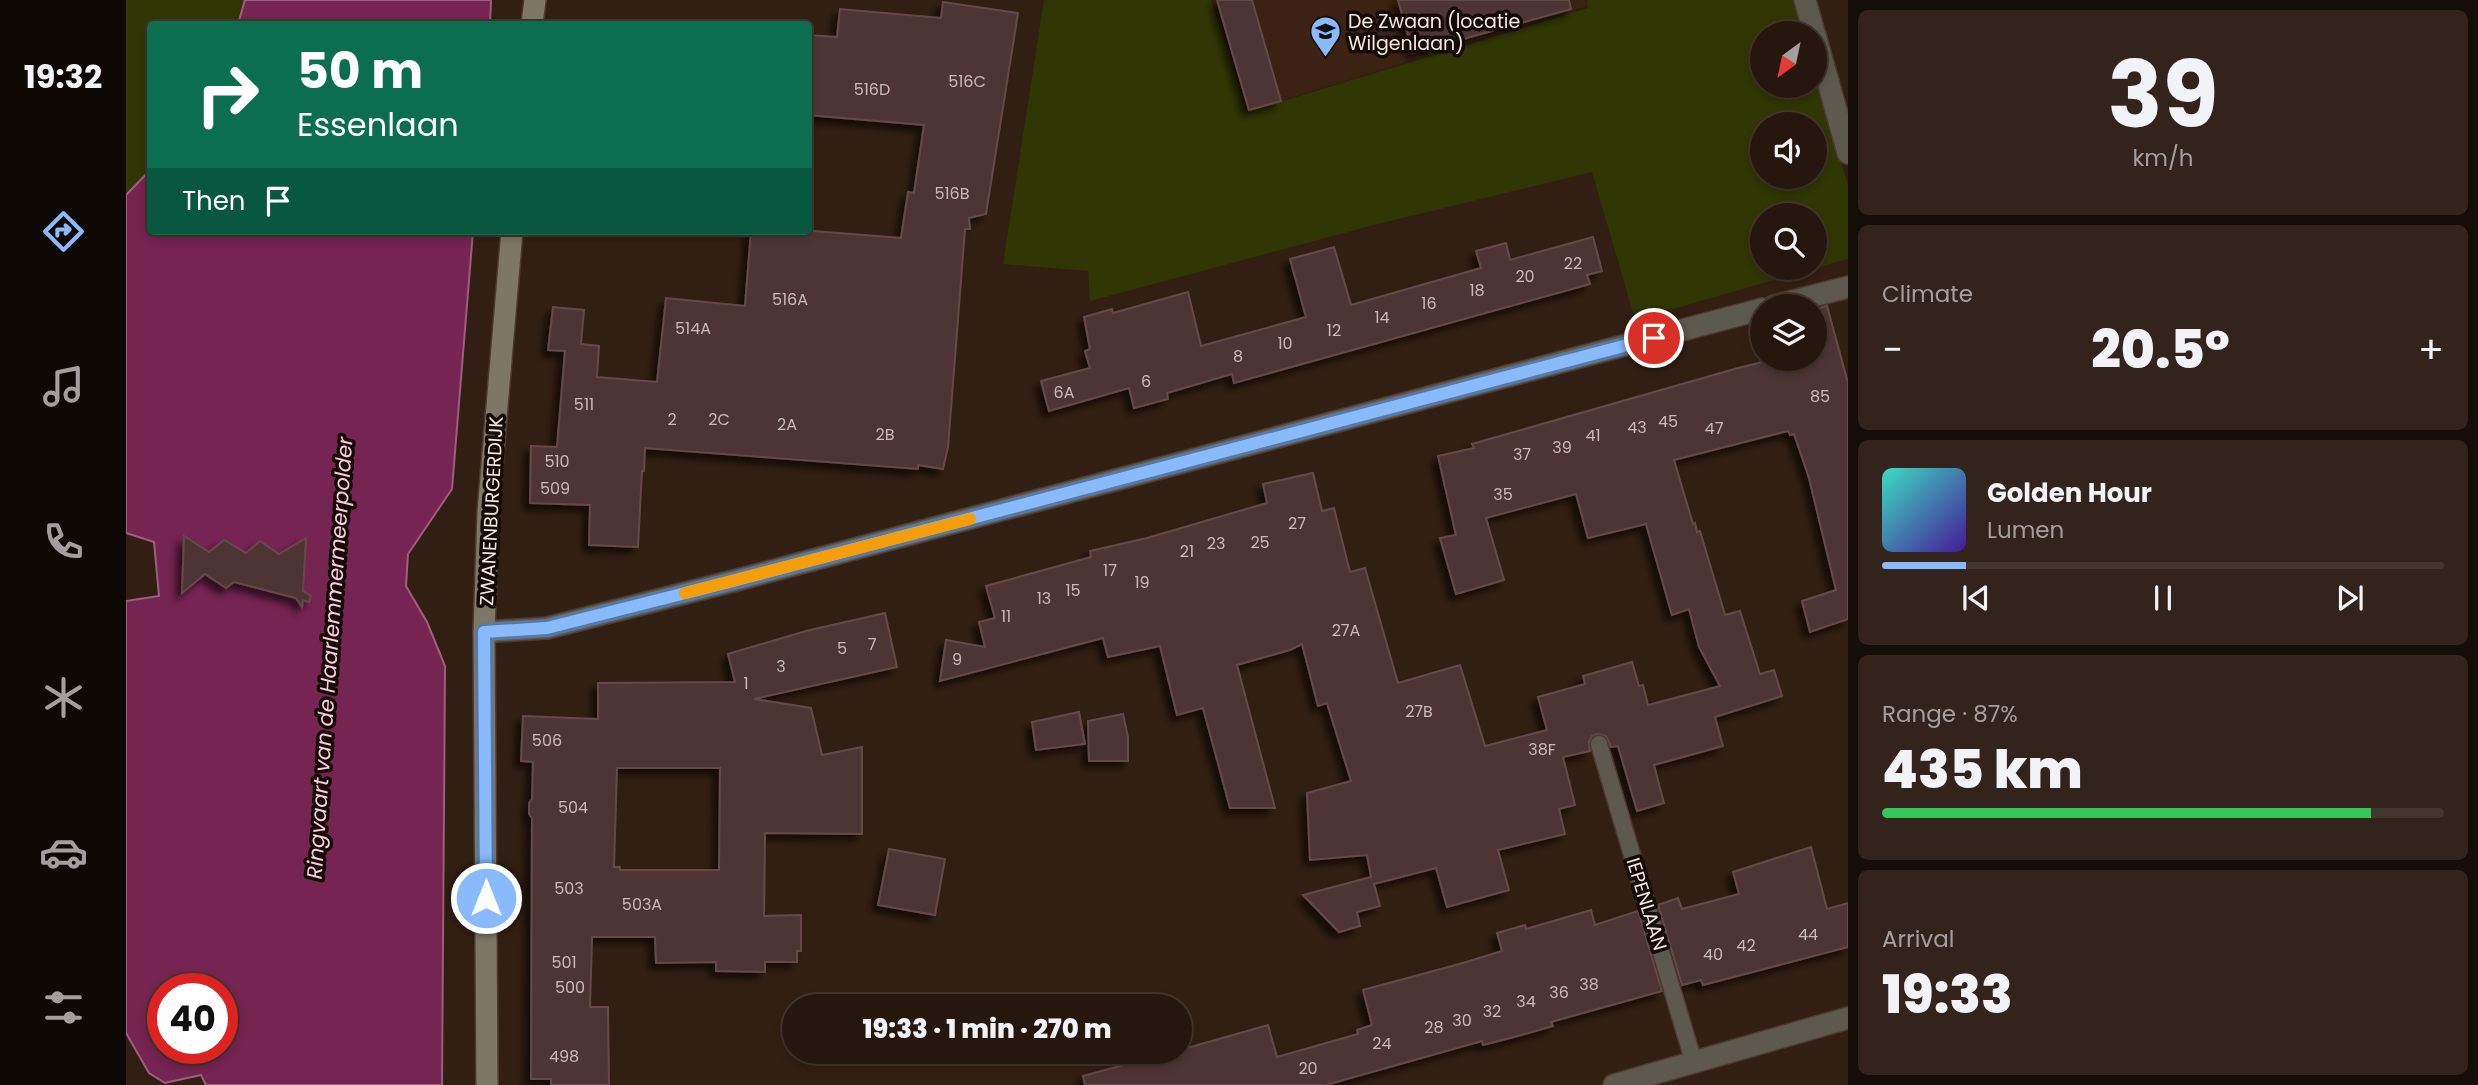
<!DOCTYPE html>
<html lang="en">
<head>
<meta charset="utf-8">
<style>
  :root { --surface:#26170e; --page:#32241c; --text:#f1f3f6; --muted:#a49f9e; --line:#42362e; --accent:#88bafc }
  body { margin:0; font-family:Poppins,sans-serif; background:var(--page); color:var(--text); height:100vh; display:flex; flex-direction:column; font-size:26px; white-space:nowrap }
  * { box-sizing:border-box; margin:0 }
  p { font-size:23px; color:var(--muted) }
  .icon { flex:none; width:38px; height:38px; fill:none; stroke:currentColor; stroke-width:2; stroke-linecap:round; stroke-linejoin:round }
  .map { position:relative; flex:1; overflow:hidden }
  .details { display:flex; flex-direction:column; gap:10px; padding:10px; background:#150d08; width:630px }
  .details>* { flex:none }
  .hud { position:absolute; left:21px; top:21px; width:665px; height:214px; border-radius:7px; box-shadow:0 4px 10px #0003,0 0 0 2px var(--line); background:#0b6e4f; color:#fff; overflow:hidden }
  .needle { width:46px; rotate:213deg }
  .tools { position:absolute; left:1624px; top:21px; display:grid; gap:14px }
  .tools a { display:grid; place-items:center; width:77px; height:77px; border-radius:50%; background:var(--surface); box-shadow:0 4px 10px #0003,0 0 0 2px var(--line); font-size:35px }
  .speed { position:absolute; left:21px; top:973px; display:flex; gap:14px; font-size:35px; font-weight:700; text-align:center }
  .speed>* { display:grid; place-content:center; width:91px; height:91px; border-radius:50%; background:var(--surface); box-shadow:0 4px 10px #0003,0 0 0 2px var(--line); line-height:1 }
  .speed .limit { border:10px solid #d22; background:#fff; color:#111 }
  .pin { position:absolute; display:grid; place-items:center; width:60px; height:60px; color:#fff; margin:-30px; border:4px solid #fff; border-radius:50%; box-shadow:0 2px 7px #0007 }
  .me { position:absolute; width:77px; margin:-38px; rotate:0deg; stroke-linejoin:round; filter:drop-shadow(0 0 5px #0008) }
  .turn { display:flex; align-items:center; gap:24px; height:147px; padding:0 35px; font-size:32px }
  .turn .icon { width:91px; height:91px; stroke-width:2.5 }
  .turn b { display:block; font-size:49px; line-height:60px }
  .then { display:flex; align-items:center; height:66px; padding:0 35px; background:#0003; gap:14px; font-size:26px }
  .big { font-size:52px; font-weight:800; line-height:1.1 }
  .details .widget { flex:1; display:flex; flex-direction:column; justify-content:center; gap:10px; min-width:0; padding:0 24px; border-radius:10px; background:var(--page) }
  .details .dial { align-items:center; gap:0 }
  .dial b { font-size:91px; line-height:1 }
  .song { display:flex; align-items:center; gap:21px }
  .cover { width:84px; height:84px; border-radius:10px; background:linear-gradient(135deg,hsl(170 70% 55%),hsl(260 70% 35%)) }
  .played { height:7px; border-radius:4px; background:linear-gradient(90deg,var(--accent) 15%,var(--line) 15%) }
  .keys { display:flex; justify-content:space-around; direction:ltr }
  .heat { display:flex; justify-content:space-between; align-items:center; font-size:38px; direction:ltr }
  .charge { height:10px; border-radius:5px; background:linear-gradient(90deg,#34c759 87%,var(--line) 0) }
  .trip { position:absolute; left:656px; top:994px; width:410px; height:70px; border-radius:35px; background:var(--surface); box-shadow:0 4px 10px #0003,0 0 0 2px var(--line); font-weight:800; line-height:70px; text-align:center }
  main { display:flex; flex:1; min-height:0 }
  .tab-bar { display:flex; flex-direction:column; width:126px; justify-content:space-around; align-items:center; background:#0f0906; color:var(--muted) }
  .tab-bar .icon { width:49px; height:49px }
  .tab-bar .current { color:var(--accent) }
  .tab-bar b { font-size:32px; color:var(--text) }
  .map>svg:first-child { display:block }
  .built { fill:#3b2212 }
  .green { fill:#303604; fill-rule:evenodd }
  .water { fill:#762452; stroke:#9c5f7d; stroke-width:2; fill-rule:evenodd }
  .building { fill:#4e3534; stroke:#654a49; stroke-width:2; fill-rule:evenodd; filter:url(#shadow) }
  .lines { fill:none; stroke-linecap:round; stroke-linejoin:round }
  .lane-casing { stroke:#4d3b30; stroke-width:19 }
  .street-casing { stroke:#4d3b30; stroke-width:24 }
  .secondary-casing { stroke:#4d3b30; stroke-width:24 }
  .lane { stroke:#5e594f; stroke-width:16 }
  .street { stroke:#5e594f; stroke-width:21 }
  .secondary { stroke:#7e7767; stroke-width:21 }
  .route-casing { stroke:#5879a4; stroke-width:18 }
  .route { stroke:#88bafc; stroke-width:12 }
  .slow { stroke:#f59e0b; stroke-width:12 }
  .labels { text-anchor:middle; stroke-width:7; stroke-linejoin:round; paint-order:stroke }
  .number-label { font-size:16px; fill:#cbbbb5 }
  .poi-label { font-size:19px; fill:#f5e8e0; stroke:#140b06; text-anchor:start }
  .street-label { font-size:19px; fill:#f5e8e0; stroke:#140b06 }
  .water-label { font-size:21px; font-style:italic; fill:#fdcce2; stroke:#140b06 }
</style>
</head>
<body>
<main>
<nav class="tab-bar">
<b>19:32</b>
<svg class="icon current" aria-label="directions" viewBox="0 0 24 24"><path d="M12 3l9 9-9 9-9-9zM9 14v-3h6M13 9l2 2-2 2"/></svg>
<svg class="icon" aria-label="music" viewBox="0 0 24 24"><path d="M9 18V5l10-2v13"/><circle cx="6" cy="18" r="3"/><circle cx="16" cy="16" r="3"/></svg>
<svg class="icon" aria-label="phone" viewBox="0 0 24 24"><path d="M5 4h4l2 5-3 2q2 4 5 5l2-3 5 2v4C11 20 4 13 5 4z"/></svg>
<svg class="icon" aria-label="climate" viewBox="0 0 24 24"><path d="M12 3v18M4 7l16 10M4 17L20 7"/></svg>
<svg class="icon" aria-label="car" viewBox="0 0 24 24"><path d="M5 17H2v-5l4-1 3-4h7l3 4 3 1v5h-3M9 17h6M6 11h13"/><circle cx="7" cy="17" r="2"/><circle cx="17" cy="17" r="2"/></svg>
<svg class="icon" aria-label="filters" viewBox="0 0 24 24"><path d="M4 7h16M4 17h16"/><circle cx="9" cy="7" r="2"/><circle cx="15" cy="17" r="2"/></svg>
</nav>
<div class="map">
<svg width="1722" height="1085" viewBox="0 0 1722 1085">
  <defs>
    <filter id="shadow"><feDropShadow dx="-6" dy="6" stdDeviation="3.5" flood-color="#0009"/></filter>
  </defs>
  <rect width="100%" height="100%" fill="#321f13"/>
  <path class="built" d="M1089,0H1459L1461,6L1122,111Z"/>
  <g class="green">
    <path d="M0,0H119L112,24H24V169L0,195Z"/>
    <path d="M918,0H1085L1121,112L1462,8L1461,0H1667L1677,33H1636V86H1689V73L1722,185V259L1550,308L1508,316L1466,172L1248,225L964,301L962,271L877,264ZM1636,124H1689V177H1636ZM1636,215H1689V268H1636Z"/>
  </g>
  <g class="water">
    <path d="M119,0H365L364,24H112Z"/>
    <path d="M24,170V231H347L326,489L282,554L280,586L301,622L319,666L316,1085H80L75,1075L39,1083L23,1073L0,1033V601L33,596L28,542L0,533V195ZM37,989H96V1048H37Z"/>
  </g>
  <g class="building">
    <path d="M1091,0H1126L1155,101L1123,110Z"/>
    <path d="M1272,0H1443L1445,9L1287,53Z"/>
    <path d="M817,2L892,13L860,214L843,218L844,229H839L822,447L817,469L792,465V469L519,448L518,471H516L512,547L463,545L464,505L404,503L405,446L431,447L439,351L422,350L427,307L458,310L455,344L473,346L471,377L531,382L540,298L619,306L625,231H688L775,238L782,192L788,193L798,125L682,115V35L711,37L714,9L815,18Z"/>
    <path d="M1467,237L1476,271L1461,275L1464,284L1108,383L1106,374L1041,393L1042,399L1008,408L1003,388L923,411L915,381L964,368L959,351L964,349L958,317L986,309L987,313L1062,292L1075,346L1180,317L1164,259L1194,251L1208,247L1225,305L1355,268L1350,251L1380,243L1384,260Z"/>
    <path d="M1701,306L1722,383V619L1684,632L1676,601L1710,590L1683,478L1668,434L1664,435L1662,431L1548,460L1567,524L1569,523L1571,532L1574,531L1599,615L1614,611L1634,674L1648,670L1656,696L1589,717L1597,746L1528,765L1538,803L1511,811L1492,746L1485,747L1480,736L1471,734L1466,736L1463,742L1464,751L1437,757L1449,805L1433,809L1439,834L1372,850L1383,890L1321,907L1310,868L1248,884L1254,906L1231,912L1234,926L1213,932L1177,895L1245,877L1241,855L1184,860L1181,793L1225,781L1201,703L1192,706L1176,644L1164,650L1111,665L1149,808H1104L1077,708L1051,715L1034,646L982,657L977,638L814,681L820,640L859,647L853,622L869,618L860,586L965,557L964,551L1021,538L1141,503L1137,484L1187,473L1196,511L1208,508L1224,572L1239,568L1272,683L1334,665L1359,746L1421,730L1412,697L1459,684L1457,676L1506,662L1513,686L1517,685L1522,705L1594,686L1573,647L1563,609L1546,615L1520,524L1462,538L1450,494L1360,518L1378,580L1330,594L1314,538L1330,535L1312,456L1348,448L1346,444L1612,368L1649,359H1689V309Z"/>
    <path d="M58,536L83,552L98,540L120,553L134,541L153,554L180,538L177,591L185,596L183,602L177,600L176,607L170,598L108,582L100,588L79,574L56,593Z"/>
    <path d="M759,613L771,667L628,699L685,708L696,755L736,747V834L639,833L638,916L675,915V951H671V962H639V972L590,971V962L530,963L529,937H466L464,1007H482L483,1085H425V1079H405L406,818L403,814V803L406,799L407,762L395,761L397,716L472,719V683L609,682L602,654L680,631ZM491,768H594L593,870H494V867H488Z"/>
    <path d="M953,712L959,744L910,750L906,722Z"/>
    <path d="M997,714L1002,737V761H963L962,721Z"/>
    <path d="M1685,847L1701,909L1722,903V947L1577,985L1575,980L1556,985L1532,905L1552,898L1556,909L1613,894L1607,872Z"/>
    <path d="M763,849L819,859L809,915L752,905Z"/>
    <path d="M1465,910L1469,925L1512,911L1536,991L1425,1022L1427,1026L1392,1036L1357,1045L1356,1041L1200,1085H959L957,1076L1045,1052H1054V1050L1142,1025L1151,1057L1232,1034L1231,1030L1246,1025L1237,990L1337,963L1376,951L1371,933L1399,925L1400,929Z"/>
  </g>
  <g class="lines">
    <defs>
      <path id="lane" d="M1473,744L1568,1063"/>
      <g id="street">
        <path d="M1679,0L1688,33"/>
        <path d="M1689,35L1722,153"/>
        <path d="M1648,306L1722,287"/>
        <path d="M358,632L421,628L611,580L1636,309"/>
        <path d="M1488,1085L1722,1018"/>
      </g>
      <g id="secondary">
        <path d="M406,24L409,0"/>
        <path d="M361,1085L358,632L362,512L386,231"/>
      </g>
    </defs>
    <use href="#lane" class="lane-casing"/>
    <use href="#street" class="street-casing"/>
    <use href="#secondary" class="secondary-casing"/>
    <use href="#lane" class="lane"/>
    <use href="#street" class="street"/>
    <use href="#secondary" class="secondary"/>
  </g>
  <g class="lines">
    <defs>
      <path id="route" d="M360,898L358,632L421,628L611,580L1528,338"/>
    </defs>
    <use href="#route" class="route-casing"/>
    <use href="#route" class="route"/>
    <path class="slow" d="M559,593L844,519"/>
  </g>
  <defs>
    <symbol id="school-pin" viewBox="-11 -11 22 30"><path d="M0 17L-7.5 6A9.5 9.5 0 1 1 7.5 6Z" fill="#88bafc" stroke="#140b06"/><path d="M0-5L7-2L0 1L-7-2ZM-4 1L0 2.5L4 1V4Q0 6-4 4Z" fill="#111"/></symbol>
  </defs>
  <g fill-rule="evenodd">
    <use href="#school-pin" x="1182" y="14" width="35" height="47"/>
  </g>
  <g class="labels">
    <g class="number-label">
      <text x="841" y="87">516C</text>
      <text x="746" y="95">516D</text>
      <text x="826" y="199">516B</text>
      <text x="1447" y="269">22</text>
      <text x="1399" y="282">20</text>
      <text x="1351" y="296">18</text>
      <text x="664" y="305">516A</text>
      <text x="1303" y="309">16</text>
      <text x="1256" y="323">14</text>
      <text x="567" y="334">514A</text>
      <text x="1208" y="336">12</text>
      <text x="1159" y="349">10</text>
      <text x="1112" y="362">8</text>
      <text x="1020" y="387">6</text>
      <text x="938" y="398">6A</text>
      <text x="1694" y="402">85</text>
      <text x="458" y="410">511</text>
      <text x="546" y="425">2</text>
      <text x="593" y="425">2C</text>
      <text x="1542" y="427">45</text>
      <text x="661" y="430">2A</text>
      <text x="1511" y="433">43</text>
      <text x="1588" y="434">47</text>
      <text x="759" y="440">2B</text>
      <text x="1467" y="441">41</text>
      <text x="1436" y="453">39</text>
      <text x="1396" y="460">37</text>
      <text x="431" y="467">510</text>
      <text x="429" y="494">509</text>
      <text x="1377" y="500">35</text>
      <text x="1171" y="529">27</text>
      <text x="1134" y="548">25</text>
      <text x="1090" y="549">23</text>
      <text x="1061" y="557">21</text>
      <text x="984" y="576">17</text>
      <text x="1016" y="588">19</text>
      <text x="947" y="596">15</text>
      <text x="918" y="604">13</text>
      <text x="880" y="622">11</text>
      <text x="1220" y="636">27A</text>
      <text x="746" y="650">7</text>
      <text x="716" y="654">5</text>
      <text x="831" y="665">9</text>
      <text x="655" y="672">3</text>
      <text x="620" y="689">1</text>
      <text x="1293" y="717">27B</text>
      <text x="421" y="746">506</text>
      <text x="1416" y="755">38F</text>
      <text x="447" y="813">504</text>
      <text x="443" y="894">503</text>
      <text x="516" y="910">503A</text>
      <text x="1682" y="940">44</text>
      <text x="1620" y="951">42</text>
      <text x="1587" y="960">40</text>
      <text x="438" y="968">501</text>
      <text x="1463" y="990">38</text>
      <text x="444" y="993">500</text>
      <text x="1433" y="998">36</text>
      <text x="1400" y="1007">34</text>
      <text x="1366" y="1017">32</text>
      <text x="1336" y="1026">30</text>
      <text x="1308" y="1033">28</text>
      <text x="1256" y="1049">24</text>
      <text x="438" y="1062">498</text>
      <text x="1182" y="1074">20</text>
    </g>
    <g class="poi-label">
      <text x="1222" y="28">De Zwaan (locatie<tspan x="1222" dy="22">Wilgenlaan)</tspan></text>
    </g>
    <g class="street-label">
      <text transform="translate(365 511) rotate(-87)" y="7">ZWANENBURGERDIJK</text>
      <text transform="translate(1521 904) rotate(73)" y="7">IEPENLAAN</text>
    </g>
    <g class="water-label">
      <text transform="translate(204 658) rotate(-86)" y="7">Ringvaart van de Haarlemmermeerpolder</text>
    </g>
  </g>
</svg>
<div class="tools">
<a><svg class="needle" viewBox="-14 -14 28 28"><path d="M0-13l5 13h-10z" fill="#e53935"/><path d="M0 13l5-13h-10z" fill="#a49f9e"/></svg></a>
<a><svg class="icon" aria-label="sound" viewBox="0 0 24 24"><path d="M4 9h4l5-4v14l-5-4H4zM17 9q2 3 0 6"/></svg></a>
<a><svg class="icon" aria-label="search" viewBox="0 0 24 24"><circle cx="10" cy="10" r="6"/><path d="M15 15l6 6"/></svg></a>
<a><svg class="icon" aria-label="layers" viewBox="0 0 24 24"><path d="M12 4l9 5-9 5-9-5zM3 14l9 5 9-5"/></svg></a>
</div>
<div class="speed"><div class="limit">40</div></div>
<div class="pin" style="left:1528px;top:338px;background:#d93025"><svg class="icon" aria-label="arrive" viewBox="0 0 24 24"><path d="M6 21V4h12l-3 4 3 4H6"/></svg></div>
<svg class="me" style="left:360px;top:898px" viewBox="-20 -20 40 40"><circle r="17" fill="#88bafc" stroke="#fff" stroke-width="3"/><path d="M0-11L8 9 0 5-8 9z" fill="#fff"/></svg>
<div class="trip">19:33 · 1 min · 270 m</div>
<div class="hud">
<div class="turn"><svg class="icon" aria-label="right" viewBox="0 0 24 24"><path d="M7 20v-9h11M14 6l5 5-5 5"/></svg><div><b>50 m</b>Essenlaan</div></div>
<div class="then">Then<svg class="icon" aria-label="arrive" viewBox="0 0 24 24"><path d="M6 21V4h12l-3 4 3 4H6"/></svg></div>
</div>
</div>
<section class="details">
<div class="widget dial"><b>39</b><p>km/h</p></div>
<div class="widget"><p>Climate</p>
<div class="heat"><a>−</a><b class="big">20.5°</b><a>+</a></div>
</div>
<div class="widget">
<div class="song"><i class="cover"></i><div><b>Golden Hour</b><p>Lumen</p></div></div>
<div class="played"></div>
<div class="keys"><svg class="icon" aria-label="previous" viewBox="0 0 24 24"><path d="M18 5L8 12l10 7zM5 5v14"/></svg><svg class="icon" aria-label="pause" viewBox="0 0 24 24"><path d="M8 5v14M16 5v14"/></svg><svg class="icon" aria-label="next" viewBox="0 0 24 24"><path d="M6 5l10 7-10 7zM19 5v14"/></svg></div>
</div>
<div class="widget"><p>Range · 87%</p><b class="big">435 km</b><div class="charge"></div></div>
<div class="widget"><p>Arrival</p><b class="big">19:33</b></div>
</section>
</main>
</body>
</html>
